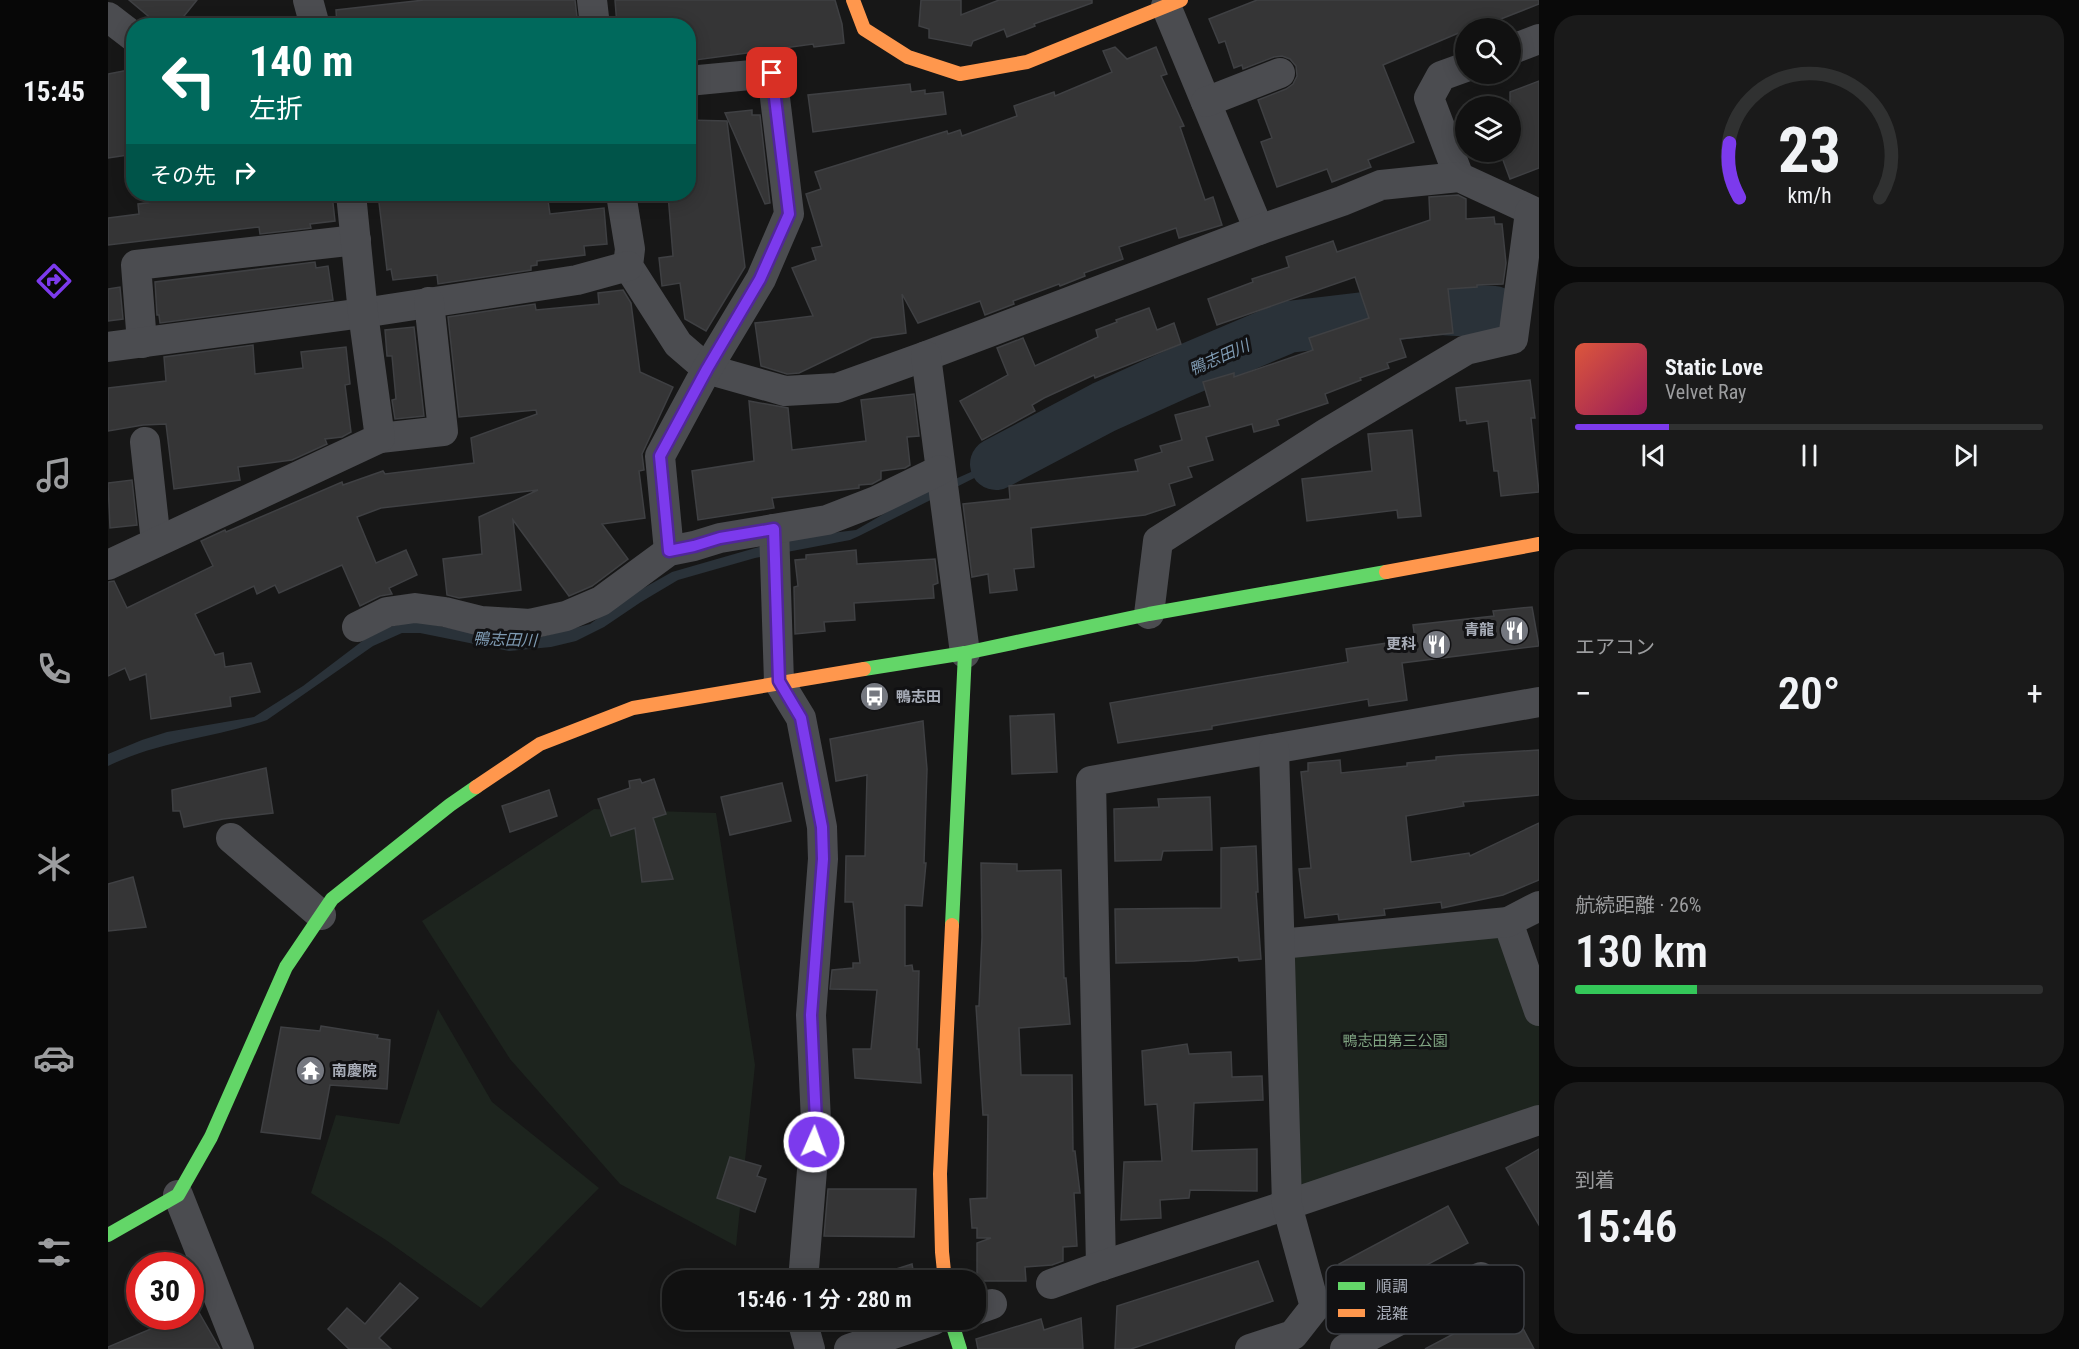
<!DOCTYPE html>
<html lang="ja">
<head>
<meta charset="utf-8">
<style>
  :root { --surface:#111; --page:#1a1a1a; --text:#f1f3f6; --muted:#9c9d9f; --line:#303131; --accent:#7c3aed }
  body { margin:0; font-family:"Roboto Condensed","Noto Sans JP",sans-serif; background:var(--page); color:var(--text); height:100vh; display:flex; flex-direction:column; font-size:22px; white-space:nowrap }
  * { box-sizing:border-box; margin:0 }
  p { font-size:20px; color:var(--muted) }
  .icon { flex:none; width:33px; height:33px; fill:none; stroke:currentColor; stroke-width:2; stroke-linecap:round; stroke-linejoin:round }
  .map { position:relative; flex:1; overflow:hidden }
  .drawer { display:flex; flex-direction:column; gap:15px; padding:15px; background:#090909; width:540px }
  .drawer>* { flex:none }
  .hud { position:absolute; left:18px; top:18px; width:570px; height:183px; border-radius:24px; box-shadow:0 3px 15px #0003,0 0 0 2px var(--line); background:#00695c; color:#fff; overflow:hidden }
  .buttons { position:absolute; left:1347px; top:18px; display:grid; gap:12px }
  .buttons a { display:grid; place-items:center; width:66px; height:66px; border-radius:50%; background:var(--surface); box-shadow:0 3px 15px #0003,0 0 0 2px var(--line); font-size:30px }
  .speed { position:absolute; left:18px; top:1252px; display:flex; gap:12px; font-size:30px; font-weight:700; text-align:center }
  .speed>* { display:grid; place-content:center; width:78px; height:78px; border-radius:50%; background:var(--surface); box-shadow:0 3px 15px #0003,0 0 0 2px var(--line); line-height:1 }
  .speed .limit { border:9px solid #d22; background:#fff; color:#111 }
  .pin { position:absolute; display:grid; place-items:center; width:51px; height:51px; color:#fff; margin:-26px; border-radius:12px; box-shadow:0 3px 9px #0006 }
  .me { position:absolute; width:66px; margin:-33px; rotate:2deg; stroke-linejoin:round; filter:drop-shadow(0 0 4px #0008) }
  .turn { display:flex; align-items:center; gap:21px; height:126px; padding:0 24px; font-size:27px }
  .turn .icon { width:78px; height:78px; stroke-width:2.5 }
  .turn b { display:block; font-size:42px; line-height:51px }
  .then { display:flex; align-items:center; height:57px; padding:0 24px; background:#0003; gap:12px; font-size:22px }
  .big { font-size:45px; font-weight:600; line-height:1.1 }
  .drawer .widget { flex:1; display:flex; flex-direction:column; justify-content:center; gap:9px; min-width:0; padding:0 21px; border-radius:24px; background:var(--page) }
  .drawer .dial { align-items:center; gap:0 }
  .dial svg { height:156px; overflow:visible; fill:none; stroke:var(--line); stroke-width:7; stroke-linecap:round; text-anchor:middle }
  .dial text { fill:var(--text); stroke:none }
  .song { display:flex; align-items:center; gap:18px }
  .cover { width:72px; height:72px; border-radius:9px; background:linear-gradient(135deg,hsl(10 70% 55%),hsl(330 70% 35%)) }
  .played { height:6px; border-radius:3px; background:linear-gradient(90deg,var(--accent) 20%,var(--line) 20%) }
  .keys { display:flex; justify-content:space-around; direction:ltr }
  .heat { display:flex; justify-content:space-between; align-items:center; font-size:33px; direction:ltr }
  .charge { height:9px; border-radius:4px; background:linear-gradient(90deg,#34c759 26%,var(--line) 0) }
  .trip { position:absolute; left:554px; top:1270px; width:324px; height:60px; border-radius:24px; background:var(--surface); box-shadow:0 3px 15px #0003,0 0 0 2px var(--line); font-weight:600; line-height:60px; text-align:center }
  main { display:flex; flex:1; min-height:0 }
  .tabs { display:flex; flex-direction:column; width:108px; justify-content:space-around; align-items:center; background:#070707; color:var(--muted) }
  .tabs .icon { width:42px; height:42px }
  .tabs .on { color:var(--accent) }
  .tabs b { font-size:27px; color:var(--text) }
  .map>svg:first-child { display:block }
  .green { fill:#1d241e }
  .water { fill:#2a3239 }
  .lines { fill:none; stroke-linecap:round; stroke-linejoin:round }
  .river { stroke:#2a3239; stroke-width:52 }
  .building { fill:#353536; stroke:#3f4043; stroke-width:1.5 }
  .street { stroke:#4b4c50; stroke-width:30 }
  .fast { stroke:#63d668; stroke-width:14 }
  .slow { stroke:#ff974d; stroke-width:14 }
  .route-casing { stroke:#51269a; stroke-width:15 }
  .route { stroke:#7c3aed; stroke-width:10 }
  .labels { text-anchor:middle; stroke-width:6; stroke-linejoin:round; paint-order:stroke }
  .poi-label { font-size:15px; font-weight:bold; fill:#a8adb8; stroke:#111113; text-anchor:end }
  .park-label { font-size:15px; fill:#7fa381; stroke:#111113 }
  .water-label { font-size:16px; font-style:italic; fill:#7f9bb3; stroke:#111113 }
  .key { fill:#111113; stroke:#3e4045; stroke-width:1.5 }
  .key-label { font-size:16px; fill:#a8adb8 }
</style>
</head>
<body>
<main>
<nav class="tabs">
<b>15:45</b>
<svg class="icon on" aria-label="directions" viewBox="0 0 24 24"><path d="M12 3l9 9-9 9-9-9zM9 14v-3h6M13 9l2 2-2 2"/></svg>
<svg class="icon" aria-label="music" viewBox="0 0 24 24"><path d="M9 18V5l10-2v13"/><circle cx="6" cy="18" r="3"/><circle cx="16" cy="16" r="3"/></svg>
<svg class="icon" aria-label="phone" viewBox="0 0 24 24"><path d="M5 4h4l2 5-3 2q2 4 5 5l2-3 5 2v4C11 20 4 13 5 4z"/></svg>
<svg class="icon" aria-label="climate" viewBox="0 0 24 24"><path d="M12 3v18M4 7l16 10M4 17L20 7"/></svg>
<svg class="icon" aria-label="car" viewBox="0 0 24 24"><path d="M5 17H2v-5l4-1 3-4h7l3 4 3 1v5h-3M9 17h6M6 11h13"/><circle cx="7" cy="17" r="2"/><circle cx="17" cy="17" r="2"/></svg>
<svg class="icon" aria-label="filters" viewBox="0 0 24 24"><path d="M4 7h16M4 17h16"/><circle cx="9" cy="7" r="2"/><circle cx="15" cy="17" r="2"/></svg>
</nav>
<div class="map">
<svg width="1431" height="1349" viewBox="0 0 1431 1349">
  <rect width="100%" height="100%" fill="#171717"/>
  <g class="green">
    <path d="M486,809L608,813L647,1065L628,1246L512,1184L402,1059L314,921Z"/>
    <path d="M1400,922L1431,1012V1106L1191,1188L1172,944Z"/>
    <path d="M330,1009L384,1102L491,1188L373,1308L278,1240L203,1193L228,1115L291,1124Z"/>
  </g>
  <path class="water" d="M951,427L954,434L751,536L742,540L647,558L570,580L533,602L496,627L468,641L443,647L401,651L312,633H294L265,646L159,720C106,738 51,741 0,766V754L34,740L59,732L146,717L195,686L261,636L281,627L308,621L383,637L429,638L482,624L518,598L564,572L661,544L707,535L748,530L798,501L901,455Z"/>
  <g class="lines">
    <path class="river" d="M888,464L996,407L1069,374L1180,327L1332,309L1386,312"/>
  </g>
  <g class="building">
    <path d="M21,0H89L68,26H52Z"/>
    <path d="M316,0H467L469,17L392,26H229L228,10Z"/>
    <path d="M507,0H727L734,24L736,43L706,47L705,44L580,61V26H509Z"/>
    <path d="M813,0H853V15L891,0H984V3L926,24L927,26L899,37L896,29L865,41L863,46L821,38V29L811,26Z"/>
    <path d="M1149,0H1431V4L1370,28H1358V34L1355,35L1353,32L1275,65L1306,142L1260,160L1263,167L1224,182L1219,169L1169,187L1153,142L1164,138L1150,100L1178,89L1185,84L1189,76L1188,66L1182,59L1174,56L1166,57L1135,69L1134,65L1126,68L1117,41L1111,43L1101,19Z"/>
    <path d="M1007,47L1019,59L1048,47L1059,74L1053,76L1076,126L1072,127L1097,200L1105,197L1114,225L1071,238L1068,228L1011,247L1015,259L976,273L977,276L952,286L951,284L905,301L906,304L877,315L872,301L810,323L794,294L798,333L764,338L691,373L679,374L653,366L647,323L705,316L684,268L708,260L704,248L714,246L698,194L713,189L707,172L839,131L840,134L852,130L854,136L909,116L906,106L946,92L947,96L1004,72L995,51Z"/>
    <path d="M26,69V154L0,158V74Z"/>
    <path d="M1431,81V168L1402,179L1392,152H1402V92Z"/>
    <path d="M802,84L803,92L817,90V94L835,92L838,114L705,132L700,95Z"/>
    <path d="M644,110V115H652L662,203L657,204L617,113Z"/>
    <path d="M580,120L619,121L637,267L598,331L577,319L572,283L554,286L551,258L565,256L560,194H580Z"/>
    <path d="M109,194H144V198L174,194H224L227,221L202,224L203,228L152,234L151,227L0,245V218L31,214L30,204Z"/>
    <path d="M270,194H439L442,214L496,208L499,244L476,246L477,255L429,261V265L423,266V270L330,284L329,275L285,280L283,269L279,270Z"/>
    <path d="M1350,195L1358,199V219L1386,217L1387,224H1394L1398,263L1395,284L1369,285V287L1340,289L1345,333L1292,339L1298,357L1279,363L1281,368L1252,378L1253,380L1217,394L1220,403L1169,420L1171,425L1146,432L1144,424L1098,437L1105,460L1080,467L1084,477L1061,484L1067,505L1037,515L923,528L926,567L906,569L909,590L882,593L880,574L864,577L855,504L902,499L901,486L1030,471L1027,460L1054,452L1052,446L1074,440L1067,415L1102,406L1095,382L1126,373V377L1205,350L1201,338L1261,318L1247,277L1109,325L1100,299L1145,282L1144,279L1181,267L1178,257L1225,241L1229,252L1322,220L1321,197Z"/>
    <path d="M207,262L208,268L220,266L225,300L52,323L51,315H49L47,282Z"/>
    <path d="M12,287L15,319L0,321V289Z"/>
    <path d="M515,290L523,303L532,372L565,387L534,454L536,470L531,471L537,518L494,524L520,559L484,586L461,596L405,520L413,590L351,598L339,595L335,559L374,554L371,517L430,490L273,508L249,517L268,563L298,550L309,575L281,588L284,594L272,596L252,606L234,565L171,593L167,585L149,594L146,586L87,614L107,655L115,653L117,667L143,663L152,692L122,697L123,706L43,719L38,674L22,680L17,668L0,676V582L6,581L19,608L105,566L93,541L117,530L118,532L234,482L235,485L275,471L277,474L366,463L363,438L429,414L428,410L351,417L340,317L427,304L428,310L491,304L490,293Z"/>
    <path d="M1041,308L1049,330L1066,323L1073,344L987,378L986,375L936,398L924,405L927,411L874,440L852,401L900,375L889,348L915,338L927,366L990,337L988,330L1009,322L1008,320Z"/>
    <path d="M306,327L316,416L287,419L284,400L288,399L284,356H279L277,330Z"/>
    <path d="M145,345L147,374L195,368L193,352L238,347L242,384L237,385L243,432L234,437L217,439L219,444L184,460L130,467L132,480L66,489L58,424L35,425L0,431V388L58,381L56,357Z"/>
    <path d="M1422,380L1427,418H1423L1431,492L1393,496L1390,471H1386L1380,421L1359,424L1358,420L1352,421L1348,388Z"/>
    <path d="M806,394L811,436L799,437L802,465L797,468L773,471V479L764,484L751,485V488L664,498L666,508L590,520L584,471L646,461L641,401L680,408L684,450L758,441L753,400Z"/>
    <path d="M1304,430L1313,516L1290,518L1289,510L1199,521L1194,479L1264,471L1260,434Z"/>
    <path d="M24,480L29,525L2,528L0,483Z"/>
    <path d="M748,550L749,564L827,559L830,583L825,585L826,598L746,603L747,620L716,622L717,631L687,634L686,587L690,586L687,560L698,559V555Z"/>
    <path d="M1424,607L1431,646L1294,663L1299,700L1261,706L1260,699L1104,726V729L1010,743L1002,703L1240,662L1238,649L1307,639L1305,625L1386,616L1385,611Z"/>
    <path d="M946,714L949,772L904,774L902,716Z"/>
    <path d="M815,721L819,769L816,863H818L814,906L797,905V966L804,965L805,971H811L809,1049H811L813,1083L747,1078L745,1049H763L769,990L722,989L724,970L745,968V963H752L745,902H737L738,856H757L759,775L728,781L722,739Z"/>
    <path d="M1431,750V795L1355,802L1356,806L1298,816L1303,862L1361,853L1362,856L1431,823V880L1395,895L1334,908L1333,902L1276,909L1277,915L1231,920L1230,914L1197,918L1191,869L1203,868L1193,772L1200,771V763L1232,760L1233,773L1299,766V763L1328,760V757L1350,755Z"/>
    <path d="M158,768L165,813L115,819L76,827L72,811H65L64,790Z"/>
    <path d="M532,779L534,783L546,779L558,814L545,818L565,879L534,882L527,828L503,836L490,799L522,788L521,781Z"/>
    <path d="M674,783L683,821L622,835L613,797Z"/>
    <path d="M441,790L449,816L402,832L394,806Z"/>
    <path d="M1102,797L1104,850L1055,851L1053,860L1007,861L1006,809L1051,807L1050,799Z"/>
    <path d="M1148,846L1150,892H1148L1153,959L1131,961L1130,957L1086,961L1008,963L1007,909L1113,908V848Z"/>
    <path d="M873,863L909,864V871L953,870L956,978H958L962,1024L911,1028L913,1075H964L965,1151H967L972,1193H966L969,1246L955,1247V1261L944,1265L917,1267L918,1281H869V1243L883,1238H869V1228H864L862,1199L879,1198L880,1115H875L868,1006H871L874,937Z"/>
    <path d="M25,877L38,927L0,931V884Z"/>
    <path d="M213,1026L270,1035L269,1038L282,1040L279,1089L222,1085L212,1139L153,1132L173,1027L212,1031Z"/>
    <path d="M1079,1044L1081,1054L1123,1052L1124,1077L1154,1076L1155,1100L1086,1103L1084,1151L1149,1149V1191L1082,1190L1081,1198L1052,1200L1053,1218L1013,1220L1016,1162L1054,1161L1049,1104L1037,1105L1034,1051Z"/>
    <path d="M1431,1149V1225L1398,1168Z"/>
    <path d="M622,1157L653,1166L649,1176L658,1179L647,1212L609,1198Z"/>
    <path d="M720,1189H808L806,1237L716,1236Z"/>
    <path d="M1340,1206L1360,1243L1251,1301L1231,1264Z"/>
    <path d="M1150,1261L1165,1301L1023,1349H1007L1009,1306Z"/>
    <path d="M804,1264L807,1281H750Z"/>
    <path d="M292,1283L310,1298L271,1338L283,1349H241L220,1329L239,1308L257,1324Z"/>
    <path d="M1402,1304L1426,1349H1317Z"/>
    <path d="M89,1309L112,1349H0V1347L71,1317H82V1312Z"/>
    <path d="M973,1318L975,1349H870L868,1339L933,1319L936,1330Z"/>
    <path d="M715,1320H768L737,1331L732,1324L717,1327Z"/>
  </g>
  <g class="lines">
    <g class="street">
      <path d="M200,0L207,26"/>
      <path d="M484,0L487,26"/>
      <path d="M1058,6L1151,230"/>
      <path d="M0,17L26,37"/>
      <path d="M1402,50L1431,39"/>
      <path d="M1098,102L1172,73"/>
      <path d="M1351,177L1321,98L1333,76L1358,67"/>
      <path d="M513,194L522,249L520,266L570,344L599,369L677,391L729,388L818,356L1151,230L1234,201L1273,185L1351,177L1431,214"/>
      <path d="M34,343L28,265L248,240"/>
      <path d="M0,347L255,313L469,280L520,266"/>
      <path d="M818,356L857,653"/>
      <path d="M272,438L335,431L321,302"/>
      <path d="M37,442L48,542"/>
      <path d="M666,529L671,682L693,718L714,827L715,859L703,1015L708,1121L695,1281"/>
      <path d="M561,551L552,456L599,369L653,279L681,214L664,73L580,81"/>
      <path d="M0,565L272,438L255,313L243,194"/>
      <path d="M1041,614L1050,541L1217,434L1358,350L1405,339L1422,212"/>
      <path d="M249,627L279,612L307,608L337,612L373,621L422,624L458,616L493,601L561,551L586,546L612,538L719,520L768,501L832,470"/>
      <path d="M123,838L213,915"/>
      <path d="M1400,922L1431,1011"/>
      <path d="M1172,944L1400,922L1431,906"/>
      <path d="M70,1195L131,1349"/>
      <path d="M993,1266L983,781L1431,702"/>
      <path d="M943,1284L993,1266L1179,1205L1431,1120"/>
      <path d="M867,1310L884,1304"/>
      <path d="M694,1320L702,1349"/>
      <path d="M741,1349L826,1320"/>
      <path d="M1142,1349L1185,1335L1207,1307L1179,1205L1166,749"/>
      <path d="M1237,1349L1373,1277"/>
    </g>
    <g class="fast">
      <path d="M756,669L857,653L1041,614L1278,572"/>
      <path d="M844,925L857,653"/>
      <path d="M0,1235L70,1195L103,1137L178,967L224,899L342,805L368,787"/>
      <path d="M843,1320L852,1349"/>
    </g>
    <g class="slow">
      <path d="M745,0L756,29L800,57L852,74L919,62L1073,0"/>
      <path d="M1278,572L1431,544"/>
      <path d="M368,787L432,744L525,708L756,669"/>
      <path d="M837,1281L834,1252L832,1174L844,925"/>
    </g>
  </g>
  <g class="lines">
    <defs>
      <path id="route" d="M664,73L681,214L652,279L599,369L552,456L561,551L586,546L612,538L666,529L671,681L693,718L714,827L715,859L703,1015L708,1121L706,1142"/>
    </defs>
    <use href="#route" class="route-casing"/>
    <use href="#route" class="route"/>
  </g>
  <defs>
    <symbol id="restaurant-disc" viewBox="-11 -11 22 22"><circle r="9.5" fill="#757880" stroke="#111113"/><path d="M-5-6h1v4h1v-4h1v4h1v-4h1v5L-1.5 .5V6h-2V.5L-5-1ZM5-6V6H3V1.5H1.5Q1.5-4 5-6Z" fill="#fff"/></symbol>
    <symbol id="bus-disc" viewBox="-11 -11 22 22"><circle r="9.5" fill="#757880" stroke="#111113"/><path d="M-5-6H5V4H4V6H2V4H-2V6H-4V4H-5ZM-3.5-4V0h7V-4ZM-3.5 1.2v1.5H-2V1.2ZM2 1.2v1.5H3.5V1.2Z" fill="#fff"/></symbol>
    <symbol id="temple-disc" viewBox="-11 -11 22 22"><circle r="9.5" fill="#757880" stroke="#111113"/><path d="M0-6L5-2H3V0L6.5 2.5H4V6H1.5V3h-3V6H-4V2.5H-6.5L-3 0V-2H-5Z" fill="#fff"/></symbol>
  </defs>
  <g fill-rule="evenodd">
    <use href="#restaurant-disc" x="1390" y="614" width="33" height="33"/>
    <use href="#restaurant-disc" x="1312" y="628" width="33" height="33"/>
    <use href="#bus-disc" x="750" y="680" width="33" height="33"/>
    <use href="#temple-disc" x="186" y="1054" width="33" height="33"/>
  </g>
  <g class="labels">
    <g class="poi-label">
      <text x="1386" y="635">青龍</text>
      <text x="1308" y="649">更科</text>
      <text x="788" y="702" text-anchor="start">鴨志田</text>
      <text x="224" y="1076" text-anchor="start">南慶院</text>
    </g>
    <g class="park-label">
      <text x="1287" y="1046">鴨志田第三公園</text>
    </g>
    <g class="water-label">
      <text transform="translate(1111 357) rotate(-24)" y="6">鴨志田川</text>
      <text transform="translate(397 639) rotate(2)" y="6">鴨志田川</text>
    </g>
  </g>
  <rect x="1218" y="1265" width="198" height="69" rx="9" class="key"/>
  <rect x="1230" y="1282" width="27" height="8" fill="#63d668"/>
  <rect x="1230" y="1309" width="27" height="8" fill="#ff974d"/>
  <g class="key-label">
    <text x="1268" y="1292">順調</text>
    <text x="1268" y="1319">混雑</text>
  </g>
</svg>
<div class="buttons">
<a><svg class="icon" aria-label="search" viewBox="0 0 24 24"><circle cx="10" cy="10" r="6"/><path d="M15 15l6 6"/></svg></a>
<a><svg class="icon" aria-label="layers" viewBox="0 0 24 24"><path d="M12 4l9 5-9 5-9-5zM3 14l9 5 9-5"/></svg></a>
</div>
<div class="speed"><div class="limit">30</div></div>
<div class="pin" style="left:664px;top:73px;background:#d93025"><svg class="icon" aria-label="arrive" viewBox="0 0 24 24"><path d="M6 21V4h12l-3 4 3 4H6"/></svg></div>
<svg class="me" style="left:706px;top:1142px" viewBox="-20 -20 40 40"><circle r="17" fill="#7c3aed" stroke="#fff" stroke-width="3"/><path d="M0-11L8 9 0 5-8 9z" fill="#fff"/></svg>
<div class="trip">15:46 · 1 分 · 280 m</div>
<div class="hud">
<div class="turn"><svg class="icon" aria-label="left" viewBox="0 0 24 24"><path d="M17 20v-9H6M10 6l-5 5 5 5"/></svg><div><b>140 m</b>左折</div></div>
<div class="then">その先<svg class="icon" aria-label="right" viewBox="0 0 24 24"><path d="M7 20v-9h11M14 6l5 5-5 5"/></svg></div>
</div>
</div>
<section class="drawer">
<div class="widget dial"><svg viewBox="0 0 100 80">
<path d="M14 69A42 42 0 1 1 86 69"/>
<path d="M14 69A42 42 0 0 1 9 41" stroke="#7c3aed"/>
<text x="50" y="56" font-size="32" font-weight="700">23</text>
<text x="50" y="72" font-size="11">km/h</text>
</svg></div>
<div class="widget">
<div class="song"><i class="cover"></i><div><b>Static Love</b><p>Velvet Ray</p></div></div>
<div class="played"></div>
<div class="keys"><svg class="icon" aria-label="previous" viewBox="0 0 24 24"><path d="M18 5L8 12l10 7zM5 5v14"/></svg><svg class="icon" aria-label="pause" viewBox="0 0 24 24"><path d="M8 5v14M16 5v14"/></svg><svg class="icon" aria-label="next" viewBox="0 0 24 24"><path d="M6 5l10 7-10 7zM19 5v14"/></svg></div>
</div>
<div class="widget"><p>エアコン</p>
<div class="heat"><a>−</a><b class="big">20°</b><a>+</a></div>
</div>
<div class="widget"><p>航続距離 · 26%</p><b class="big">130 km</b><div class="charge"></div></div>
<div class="widget"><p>到着</p><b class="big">15:46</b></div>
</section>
</main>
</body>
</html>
